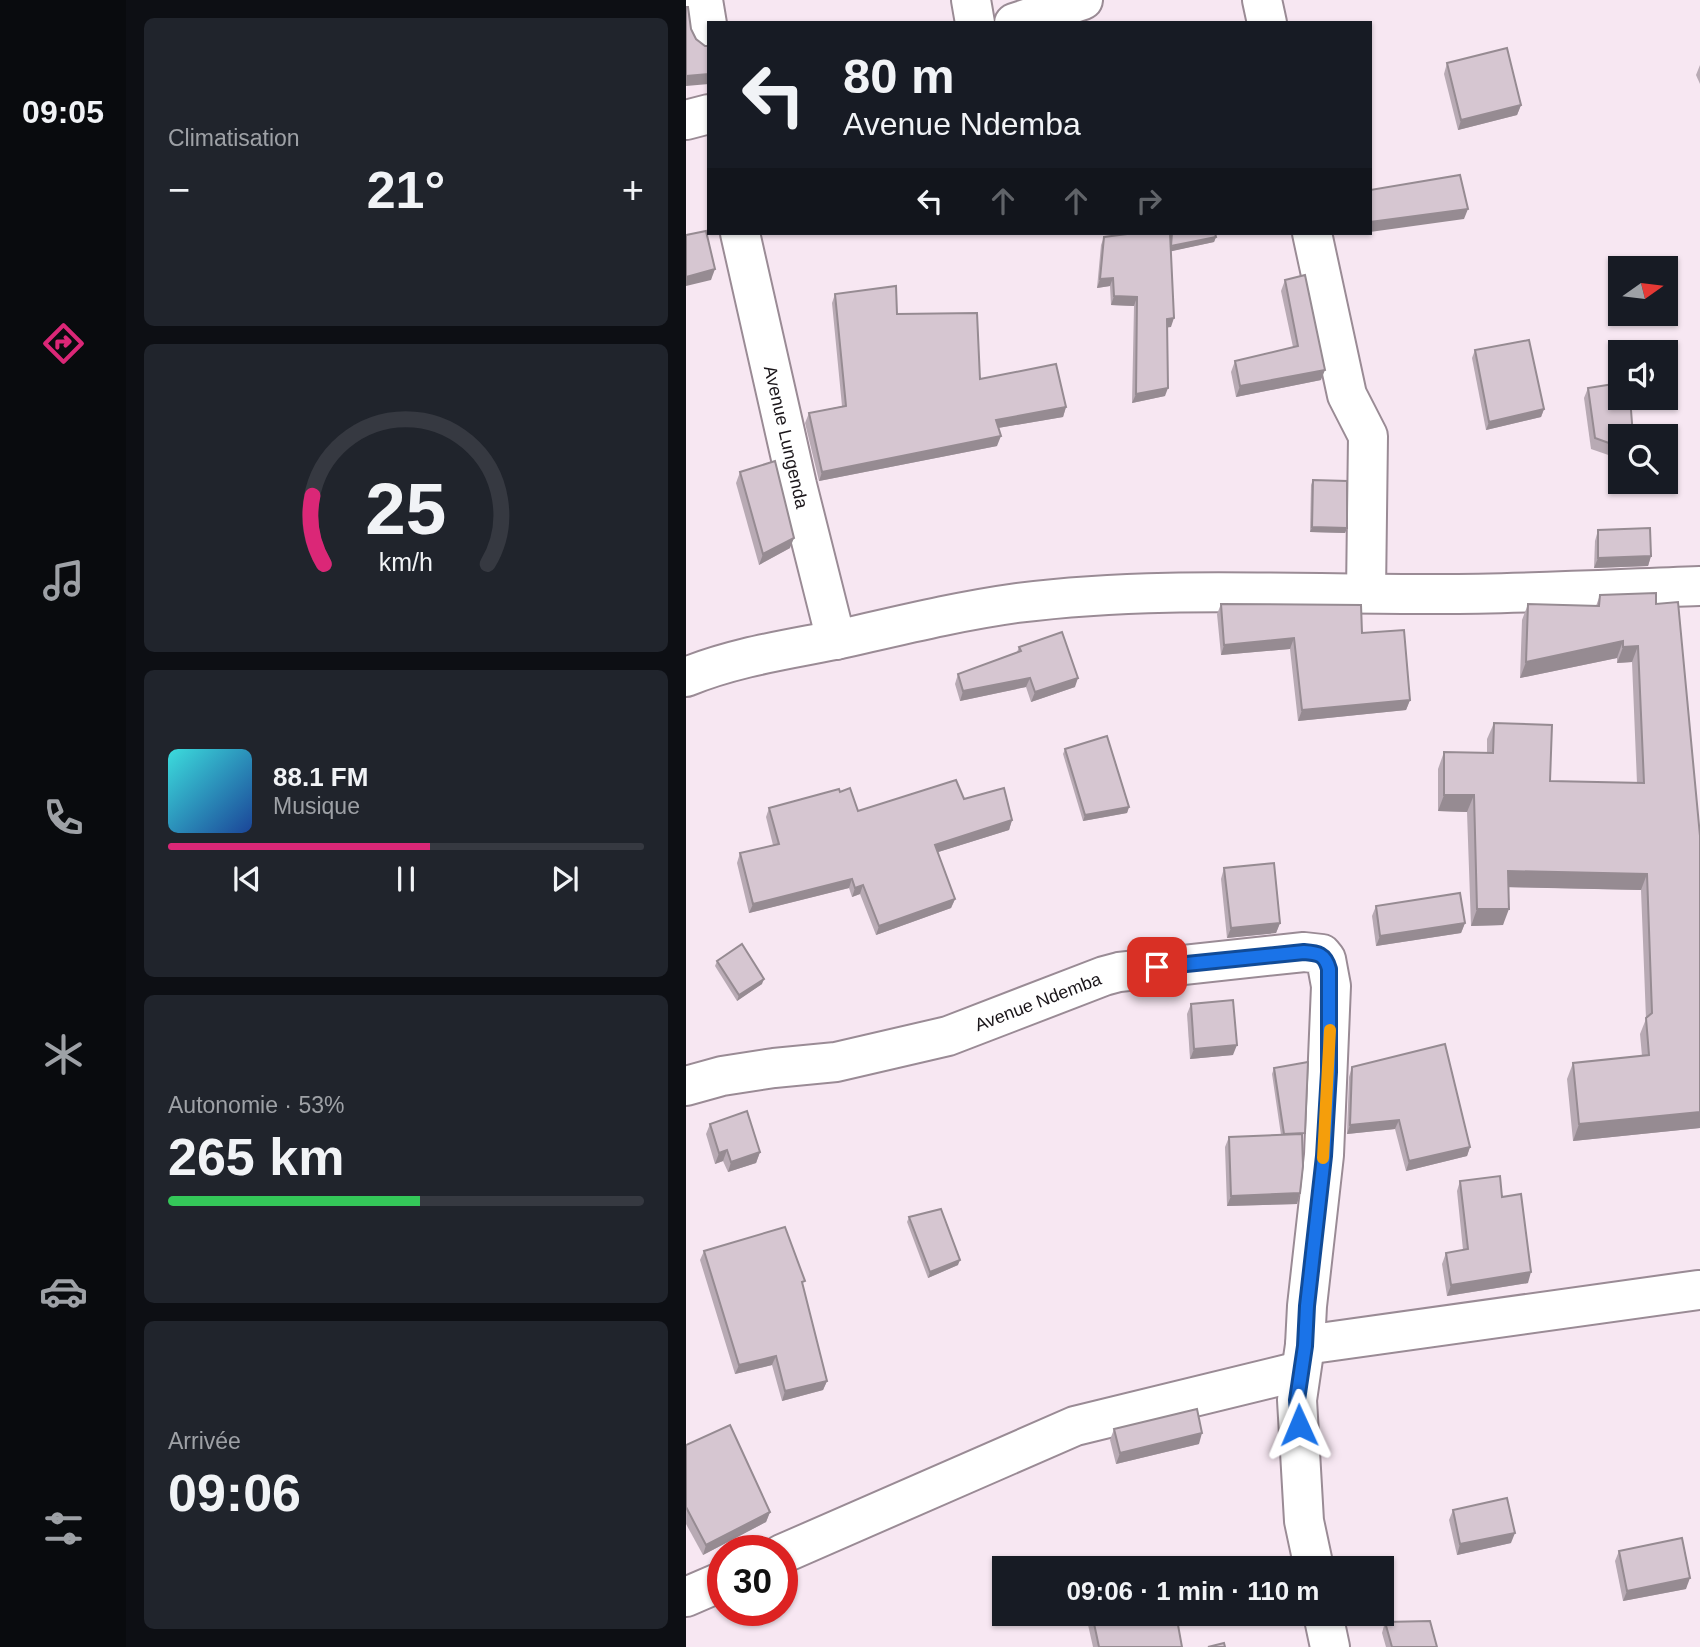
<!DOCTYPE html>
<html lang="fr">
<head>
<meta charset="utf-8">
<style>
  :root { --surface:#171b24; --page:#20242c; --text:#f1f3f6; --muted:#9ea1a6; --line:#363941; --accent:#db2777 }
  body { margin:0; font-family:Arial,sans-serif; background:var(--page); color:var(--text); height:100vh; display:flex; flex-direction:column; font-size:26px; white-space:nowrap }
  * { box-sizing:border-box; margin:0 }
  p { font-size:23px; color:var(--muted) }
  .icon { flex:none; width:38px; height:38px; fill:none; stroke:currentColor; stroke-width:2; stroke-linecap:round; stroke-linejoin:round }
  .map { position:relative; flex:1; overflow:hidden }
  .drawer { display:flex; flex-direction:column; gap:18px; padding:18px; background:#0d0f14; width:560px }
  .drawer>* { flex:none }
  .banner { position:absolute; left:21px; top:21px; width:665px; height:214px; border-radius:0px; box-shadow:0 2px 5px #0004; background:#171b24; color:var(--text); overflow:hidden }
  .needle { width:46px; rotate:76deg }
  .buttons { position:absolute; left:922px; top:256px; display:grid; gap:14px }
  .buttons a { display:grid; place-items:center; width:70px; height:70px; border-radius:0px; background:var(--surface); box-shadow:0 2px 5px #0004; font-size:35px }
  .speed { position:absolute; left:21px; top:1535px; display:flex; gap:14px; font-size:35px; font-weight:700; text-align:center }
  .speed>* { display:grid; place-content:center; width:91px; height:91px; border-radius:50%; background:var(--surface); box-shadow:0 2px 5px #0004; line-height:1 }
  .speed .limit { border:10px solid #d22; background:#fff; color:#111 }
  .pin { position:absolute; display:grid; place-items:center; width:60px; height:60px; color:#fff; margin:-30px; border-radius:14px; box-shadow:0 4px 10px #0006 }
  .me { position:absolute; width:77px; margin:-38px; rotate:359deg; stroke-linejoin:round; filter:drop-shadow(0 0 5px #0008) }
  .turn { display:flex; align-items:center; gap:24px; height:147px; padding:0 21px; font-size:32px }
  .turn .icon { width:91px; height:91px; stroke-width:2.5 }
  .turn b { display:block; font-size:49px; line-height:60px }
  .lanes { display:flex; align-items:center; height:66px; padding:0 21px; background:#0003; justify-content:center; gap:35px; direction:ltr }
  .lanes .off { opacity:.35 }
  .big { font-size:52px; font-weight:800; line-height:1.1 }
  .drawer .tile { flex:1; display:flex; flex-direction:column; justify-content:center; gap:10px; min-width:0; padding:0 24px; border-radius:10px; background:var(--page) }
  .drawer .dial { align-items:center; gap:0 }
  .dial svg { height:182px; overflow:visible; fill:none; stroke:var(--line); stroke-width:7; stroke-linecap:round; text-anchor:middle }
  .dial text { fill:var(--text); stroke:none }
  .song { display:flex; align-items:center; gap:21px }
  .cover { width:84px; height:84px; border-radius:10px; background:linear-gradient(135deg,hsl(180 70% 55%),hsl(220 70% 35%)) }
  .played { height:7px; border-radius:4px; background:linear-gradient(90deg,var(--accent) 55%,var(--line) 55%) }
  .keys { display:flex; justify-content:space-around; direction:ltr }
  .heat { display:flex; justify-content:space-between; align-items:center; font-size:38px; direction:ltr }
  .charge { height:10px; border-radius:5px; background:linear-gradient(90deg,#34c759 53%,var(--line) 0) }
  .trip { position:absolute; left:306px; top:1556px; width:402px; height:70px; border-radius:0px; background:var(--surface); box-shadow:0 2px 5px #0004; font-weight:800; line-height:70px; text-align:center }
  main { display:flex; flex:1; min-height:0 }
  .dock { display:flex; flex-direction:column; width:126px; justify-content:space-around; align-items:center; background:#090b0e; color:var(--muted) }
  .dock .icon { width:49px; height:49px }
  .dock .active { color:var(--accent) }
  .dock b { font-size:32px; color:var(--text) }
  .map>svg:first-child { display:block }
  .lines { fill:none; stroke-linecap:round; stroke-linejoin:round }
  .minor-casing { stroke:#9a8b95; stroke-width:42 }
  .minor { stroke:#fff; stroke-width:38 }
  .wall { fill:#b8aab4 }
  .shaded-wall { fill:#968b92 }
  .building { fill:#d6c6d1; stroke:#968b92; stroke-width:2 }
  .route-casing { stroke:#114b97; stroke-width:18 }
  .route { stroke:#1a73e8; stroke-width:12 }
  .slow { stroke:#f59e0b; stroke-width:12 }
  .labels { text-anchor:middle; stroke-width:5; stroke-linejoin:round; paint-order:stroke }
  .street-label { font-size:18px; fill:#1a1519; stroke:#fff }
</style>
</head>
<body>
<main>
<nav class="dock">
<b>09:05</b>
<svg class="icon active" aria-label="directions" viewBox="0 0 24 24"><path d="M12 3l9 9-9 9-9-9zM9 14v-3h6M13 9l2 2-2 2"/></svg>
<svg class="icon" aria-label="music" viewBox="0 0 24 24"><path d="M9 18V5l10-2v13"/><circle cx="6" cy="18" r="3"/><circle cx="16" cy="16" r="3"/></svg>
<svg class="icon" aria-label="phone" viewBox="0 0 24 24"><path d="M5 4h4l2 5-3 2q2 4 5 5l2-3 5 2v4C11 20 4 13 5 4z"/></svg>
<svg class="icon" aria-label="climate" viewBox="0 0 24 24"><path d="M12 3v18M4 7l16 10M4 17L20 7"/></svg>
<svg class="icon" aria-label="car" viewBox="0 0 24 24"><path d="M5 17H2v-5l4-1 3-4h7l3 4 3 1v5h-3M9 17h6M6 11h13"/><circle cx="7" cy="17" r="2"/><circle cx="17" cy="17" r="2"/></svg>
<svg class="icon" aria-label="filters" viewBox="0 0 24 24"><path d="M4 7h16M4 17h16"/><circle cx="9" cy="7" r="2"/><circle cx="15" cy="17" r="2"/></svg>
</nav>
<section class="drawer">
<div class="tile"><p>Climatisation</p>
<div class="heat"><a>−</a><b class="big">21°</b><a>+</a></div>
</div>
<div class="tile dial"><svg viewBox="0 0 100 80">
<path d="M14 69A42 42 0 1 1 86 69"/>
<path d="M14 69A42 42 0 0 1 9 39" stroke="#db2777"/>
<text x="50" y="56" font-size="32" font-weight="700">25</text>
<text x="50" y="72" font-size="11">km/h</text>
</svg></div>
<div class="tile">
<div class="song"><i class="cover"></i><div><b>88.1 FM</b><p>Musique</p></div></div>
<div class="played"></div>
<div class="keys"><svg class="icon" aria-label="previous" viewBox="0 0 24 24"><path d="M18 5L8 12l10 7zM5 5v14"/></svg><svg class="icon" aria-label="pause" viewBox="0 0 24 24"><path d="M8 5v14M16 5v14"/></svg><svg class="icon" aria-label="next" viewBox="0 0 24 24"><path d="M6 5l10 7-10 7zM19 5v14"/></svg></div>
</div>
<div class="tile"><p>Autonomie · 53%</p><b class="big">265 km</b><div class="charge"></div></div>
<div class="tile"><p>Arrivée</p><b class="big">09:06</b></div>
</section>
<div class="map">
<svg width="1014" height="1647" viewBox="0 0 1014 1647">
  <rect width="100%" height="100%" fill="#f7e7f2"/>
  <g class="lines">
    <defs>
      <g id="minor">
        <path d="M17,0L23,36"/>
        <path d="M285,0L289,23"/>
        <path d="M576,0L581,23"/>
        <path d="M328,23L397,0"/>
        <path d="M0,120L23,114"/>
        <path d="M54,233L111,485L150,640"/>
        <path d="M626,233L661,395L682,436L680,593"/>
        <path d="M0,677C51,656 106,649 159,638C216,625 273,611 331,603C471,585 613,595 754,594C841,594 928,589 1014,586"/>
        <path d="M0,1086L36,1076L88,1068L150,1062L262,1036L418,976L433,972L618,952L636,954L640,959L645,986L638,1155L621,1306L619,1345L611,1400L618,1521L628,1568"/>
        <path d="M619,1345L1012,1290"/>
        <path d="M96,1554L389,1426L614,1371"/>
        <path d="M0,1597L37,1581"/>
        <path d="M637,1614L644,1647"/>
      </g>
    </defs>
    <use href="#minor" class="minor-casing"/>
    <use href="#minor" class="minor"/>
  </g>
  <g class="wall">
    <path d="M761,63L835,105L831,115L772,130L758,74Z"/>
    <path d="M1014,65V84L1010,75Z"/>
    <path d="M485,233H529L530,237L528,242L485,251V327H481L479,396L446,403L448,306L425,305L424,286L411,288L415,245L418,237H485Z"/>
    <path d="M599,280L635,380L550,397L545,372L549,361L607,347L595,291Z"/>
    <path d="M149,294L211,314L294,379L380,407L377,417L312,428L311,446L133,481L119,423L123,413L156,406L146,303Z"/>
    <path d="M789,350L858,409L855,417L800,430L786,358Z"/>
    <path d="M902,388L934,436V459L905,449L898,398Z"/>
    <path d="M54,472L104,548L73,565L50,483Z"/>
    <path d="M627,480L661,528L659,533L624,532L625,485Z"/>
    <path d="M912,530L965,556L962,566L908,568L909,541Z"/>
    <path d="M970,593L1014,1128L887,1141L881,1079L887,1063L956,1056L954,1034L960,1019L955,890L822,887L817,925L785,926L781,812L752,811V769L758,752L801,753V739L808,723L864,781L951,783L946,662L931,663V658L834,678L836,620L842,604L910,606L914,595Z"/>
    <path d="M535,604L676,633L724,700L720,710L612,721L604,649L535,655L531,614Z"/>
    <path d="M333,647L389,687L345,702L340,687L274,701L269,684L272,674L331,652Z"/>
    <path d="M379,749L443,807L441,813L397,821L377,754Z"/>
    <path d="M154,792L172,811L278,799L326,820L323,830L252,852L269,899L265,908L190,935L174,894L166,897L163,888L63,913L51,863L54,853L87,845L80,817L83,808Z"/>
    <path d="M538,868L594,923L590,933L541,938L535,879Z"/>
    <path d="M690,906L779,923L775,933L690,946L686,916Z"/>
    <path d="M31,961L76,984L51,1001L29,966Z"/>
    <path d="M505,1004L547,1055L504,1059L501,1014Z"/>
    <path d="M666,1067L784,1147L781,1156L720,1171L709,1129L661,1134L663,1077Z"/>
    <path d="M588,1068L617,1138L614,1193L611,1204L541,1206L539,1147L543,1137L595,1135L586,1074Z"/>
    <path d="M24,1124L74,1152L70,1163L42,1172L37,1161L29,1164L20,1134Z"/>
    <path d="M774,1181L816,1197L842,1283L761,1296L756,1264L760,1253L777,1250L771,1191Z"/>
    <path d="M223,1217L272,1265L242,1278L221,1222Z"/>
    <path d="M18,1251L117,1286L141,1381L137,1390L96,1401L86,1365L49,1374L14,1260Z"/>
    <path d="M428,1429L513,1444L430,1464L424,1440Z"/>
    <path d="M0,1445L84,1512L80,1522L17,1555L0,1524Z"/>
    <path d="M767,1510L825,1543L771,1555L763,1520Z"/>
    <path d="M933,1551L1000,1589L937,1601L929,1561Z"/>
    <path d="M401,1614H490L496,1647H407L400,1616Z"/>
    <path d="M699,1622L751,1647H700L696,1633Z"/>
  </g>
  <g class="shaded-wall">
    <path d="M23,74V84L0,86V76Z"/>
    <path d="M835,105L831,115L772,130L775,120Z"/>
    <path d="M782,209L778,219L684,232V222Z"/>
    <path d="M658,233H676L657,235Z"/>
    <path d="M530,237L528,242L482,252L484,247Z"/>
    <path d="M29,269L25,280L0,286V277Z"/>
    <path d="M427,278L424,286L411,288L414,279Z"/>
    <path d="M428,296L451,297L448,306L425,305Z"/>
    <path d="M488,318L485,327L478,328L481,319Z"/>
    <path d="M639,370L635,380L550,397L554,386Z"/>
    <path d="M482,388L479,396L446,403L450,394Z"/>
    <path d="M380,407L377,417L306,429L310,420Z"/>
    <path d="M858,409L855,417L800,430L803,422Z"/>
    <path d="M315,436L311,446L133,481L136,472Z"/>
    <path d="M626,527L661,528L659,533L624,532Z"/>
    <path d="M108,538L104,548L73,565L77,554Z"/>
    <path d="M965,556L962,566L908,568L912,558Z"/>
    <path d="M608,638L604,649L535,655L538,645Z"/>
    <path d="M937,641L931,658L834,678L840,662Z"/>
    <path d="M952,646L946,662L931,663L937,647Z"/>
    <path d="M344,678L340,687L274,701L277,691Z"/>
    <path d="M392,678L389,687L345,702L349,692Z"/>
    <path d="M724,700L720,710L612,721L616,710Z"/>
    <path d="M758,795H788L781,812L752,811Z"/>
    <path d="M443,807L441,813L397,821L399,815Z"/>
    <path d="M326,820L323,830L246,854L249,845Z"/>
    <path d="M822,871L961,874L955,890L816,887Z"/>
    <path d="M166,879L163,888L63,913L67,904Z"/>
    <path d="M177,885L174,894L166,897L169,888Z"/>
    <path d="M269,899L265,908L190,935L193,926Z"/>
    <path d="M791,909H823L817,925L785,926Z"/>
    <path d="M594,923L590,933L541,938L545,928Z"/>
    <path d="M779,923L775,933L690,946L694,936Z"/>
    <path d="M78,979L76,984L51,1001L53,995Z"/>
    <path d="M551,1045L547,1055L504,1059L508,1049Z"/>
    <path d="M1014,1112V1128L887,1141L893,1124Z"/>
    <path d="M713,1120L709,1129L661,1134L664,1125Z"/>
    <path d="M784,1147L781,1156L720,1171L723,1161Z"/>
    <path d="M41,1150L37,1161L29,1164L33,1153Z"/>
    <path d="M74,1152L70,1163L42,1172L45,1162Z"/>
    <path d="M614,1193L611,1204L541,1206L545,1196Z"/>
    <path d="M274,1260L272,1265L242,1278L244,1272Z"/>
    <path d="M845,1272L842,1283L761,1296L765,1285Z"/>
    <path d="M90,1356L86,1365L49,1374L53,1365Z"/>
    <path d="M141,1381L137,1390L96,1401L99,1391Z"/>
    <path d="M516,1433L513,1444L430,1464L434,1453Z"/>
    <path d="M84,1512L80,1522L17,1555L20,1545Z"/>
    <path d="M829,1533L825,1543L771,1555L774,1544Z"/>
    <path d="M1004,1578L1000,1589L937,1601L941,1591Z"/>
  </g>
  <g class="building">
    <path d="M0,7H2L5,29L10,39L19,46H23V74L0,76Z"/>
    <path d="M821,48L835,105L775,120L761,63Z"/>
    <path d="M774,175L782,209L684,222V190Z"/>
    <path d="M20,231L29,269L0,277V235Z"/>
    <path d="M449,233H484L488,318L481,319L482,388L450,394L451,297L428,296L427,278L414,279L418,237Z"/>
    <path d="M486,233H529L530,237L485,246Z"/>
    <path d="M619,275L639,370L554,386L549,361L612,346L599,280Z"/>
    <path d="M210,286L211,314L291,313L294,379L370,364L380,407L310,420L315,436L136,472L123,413L160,406L149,294Z"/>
    <path d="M843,340L858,409L803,422L789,350Z"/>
    <path d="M934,383V397H944L947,436H934V447L909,438L902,388Z"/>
    <path d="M89,461L108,538L77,554L54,472Z"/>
    <path d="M627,480L661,481V528L626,527Z"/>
    <path d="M964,528L965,556L912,558V530Z"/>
    <path d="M970,593V604L992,602L1014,836V1112L893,1124L887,1063L963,1055L960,1018L966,1013L961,874L822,871L823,909H791L788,795H758V752L807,753L808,723L866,725L864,781L958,783L952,646L937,647V641L840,662L842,604L913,606L914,595Z"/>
    <path d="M535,604L675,605L676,633L718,630L724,700L616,710L608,638L538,645Z"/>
    <path d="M376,632L392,678L349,692L344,678L277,691L272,674L335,651L333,647Z"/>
    <path d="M421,736L443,807L399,815L379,749Z"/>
    <path d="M270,780L278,799L318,788L326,820L249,845L269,899L193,926L177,885L169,888L166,879L67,904L54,853L93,844L83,808L153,789L154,792L164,788L172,811Z"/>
    <path d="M588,863L594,923L545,928L538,868Z"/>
    <path d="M774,893L779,923L694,936L690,906Z"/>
    <path d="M56,944L78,979L53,995L31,961Z"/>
    <path d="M547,1000L551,1045L508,1049L505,1004Z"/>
    <path d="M759,1044L784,1147L723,1161L713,1120L664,1125L666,1067Z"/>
    <path d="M622,1062L619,1133L598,1134L588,1068Z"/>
    <path d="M61,1111L74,1152L45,1162L41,1150L33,1153L24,1124Z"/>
    <path d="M616,1134L617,1166L614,1193L545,1196L543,1137Z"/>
    <path d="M814,1176L816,1197L835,1194L845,1272L765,1285L760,1253L782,1249L774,1181Z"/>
    <path d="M255,1209L274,1260L244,1272L223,1217Z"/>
    <path d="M99,1227L119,1281L116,1282L141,1381L99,1391L90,1356L53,1365L18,1251Z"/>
    <path d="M511,1409L516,1433L434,1453L428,1429Z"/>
    <path d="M44,1425L84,1512L20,1545L0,1507V1445Z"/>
    <path d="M821,1498L829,1533L774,1544L767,1510Z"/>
    <path d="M996,1538L1004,1578L941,1591L933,1551Z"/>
    <path d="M406,1614H490L496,1647H413Z"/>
    <path d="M744,1621L751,1647H706L699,1622Z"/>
    <path d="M538,1643L539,1647H522Z"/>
  </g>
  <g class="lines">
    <defs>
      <path id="route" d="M471,967L618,952C632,953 639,954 643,969V1072L638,1156L621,1306L619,1346L611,1400L613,1425"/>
    </defs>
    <use href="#route" class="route-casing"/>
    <use href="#route" class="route"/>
    <path class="slow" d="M637,1158L644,1030"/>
  </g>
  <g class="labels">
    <g class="street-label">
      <text transform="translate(100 437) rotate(77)" y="6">Avenue Lungenda</text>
      <text transform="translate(352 1002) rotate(-21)" y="6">Avenue Ndemba</text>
    </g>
  </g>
</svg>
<div class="buttons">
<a><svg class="needle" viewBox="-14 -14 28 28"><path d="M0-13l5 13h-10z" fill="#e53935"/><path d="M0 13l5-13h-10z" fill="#9ea1a6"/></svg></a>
<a><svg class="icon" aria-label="sound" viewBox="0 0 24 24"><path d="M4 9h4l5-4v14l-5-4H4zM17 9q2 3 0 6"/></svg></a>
<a><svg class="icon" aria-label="search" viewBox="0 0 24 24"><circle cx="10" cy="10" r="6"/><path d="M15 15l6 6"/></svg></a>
</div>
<div class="speed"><div class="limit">30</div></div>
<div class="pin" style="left:471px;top:967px;background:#d93025"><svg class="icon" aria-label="arrive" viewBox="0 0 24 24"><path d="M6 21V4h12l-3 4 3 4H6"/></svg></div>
<svg class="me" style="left:613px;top:1425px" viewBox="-20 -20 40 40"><path d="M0-17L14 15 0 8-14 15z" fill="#1a73e8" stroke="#fff" stroke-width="4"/></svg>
<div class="trip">09:06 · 1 min · 110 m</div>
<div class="banner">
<div class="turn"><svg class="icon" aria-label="left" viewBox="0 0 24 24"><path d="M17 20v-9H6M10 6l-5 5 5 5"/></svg><div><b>80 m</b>Avenue Ndemba</div></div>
<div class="lanes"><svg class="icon" aria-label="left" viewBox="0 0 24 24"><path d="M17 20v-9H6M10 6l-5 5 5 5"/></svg><svg class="icon off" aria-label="ahead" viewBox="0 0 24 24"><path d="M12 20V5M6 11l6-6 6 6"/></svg><svg class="icon off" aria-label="ahead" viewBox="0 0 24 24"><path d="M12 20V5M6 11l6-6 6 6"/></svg><svg class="icon off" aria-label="right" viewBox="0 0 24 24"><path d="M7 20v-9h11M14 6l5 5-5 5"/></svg></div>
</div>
</div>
</main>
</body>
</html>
